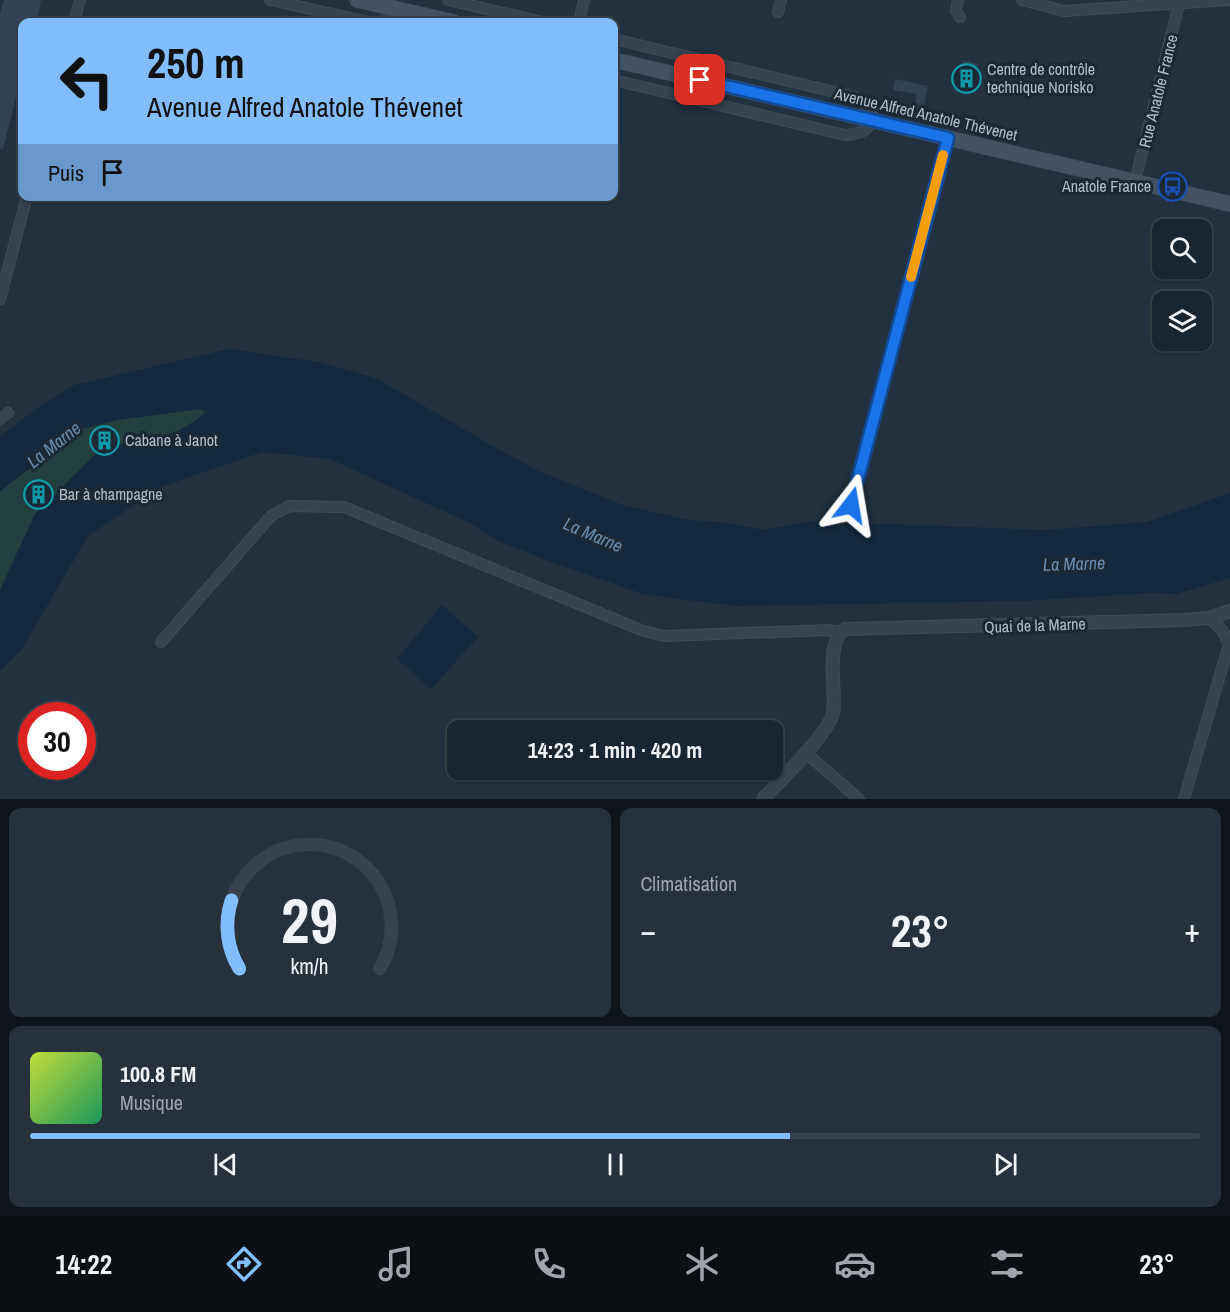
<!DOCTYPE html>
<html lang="fr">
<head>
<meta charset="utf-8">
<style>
  :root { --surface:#192530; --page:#26313c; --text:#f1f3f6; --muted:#9fa5ab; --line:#37424c; --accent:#82beff }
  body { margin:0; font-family:"Archivo Narrow",sans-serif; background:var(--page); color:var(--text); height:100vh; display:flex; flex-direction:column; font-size:22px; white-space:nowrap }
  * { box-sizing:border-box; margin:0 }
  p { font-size:20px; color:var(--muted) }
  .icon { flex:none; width:33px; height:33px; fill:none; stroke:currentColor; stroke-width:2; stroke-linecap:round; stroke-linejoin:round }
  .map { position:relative; height:799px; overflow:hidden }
  .side { display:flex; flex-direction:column; gap:9px; padding:9px; background:#0e141a; flex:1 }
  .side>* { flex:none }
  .top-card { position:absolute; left:18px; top:18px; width:600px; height:183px; border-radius:12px; box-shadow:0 2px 4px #0004,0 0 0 2px var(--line); background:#82beff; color:#111; overflow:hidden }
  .controls { position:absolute; left:1152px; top:219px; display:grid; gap:12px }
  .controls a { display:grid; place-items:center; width:60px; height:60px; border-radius:12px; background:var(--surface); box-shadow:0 2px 4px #0004,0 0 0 2px var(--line); font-size:30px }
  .speed { position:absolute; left:18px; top:702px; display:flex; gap:12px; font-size:30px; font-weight:700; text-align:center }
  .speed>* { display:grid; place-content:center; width:78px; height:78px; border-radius:50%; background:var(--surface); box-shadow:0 2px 4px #0004,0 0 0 2px var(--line); line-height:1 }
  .speed .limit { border:9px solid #d22; background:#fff; color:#111 }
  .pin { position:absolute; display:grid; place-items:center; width:51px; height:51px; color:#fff; margin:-26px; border-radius:12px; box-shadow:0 3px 9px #0006 }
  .me { position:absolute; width:66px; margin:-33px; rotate:14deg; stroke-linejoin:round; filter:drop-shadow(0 0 4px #0008) }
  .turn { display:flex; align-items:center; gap:21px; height:126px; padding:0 30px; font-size:27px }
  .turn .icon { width:78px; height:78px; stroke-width:2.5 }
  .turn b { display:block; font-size:42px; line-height:51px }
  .then { display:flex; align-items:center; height:57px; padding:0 30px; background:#0003; gap:12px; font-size:22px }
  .big { font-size:45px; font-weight:700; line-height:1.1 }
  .side .tile { flex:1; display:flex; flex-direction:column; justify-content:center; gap:9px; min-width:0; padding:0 21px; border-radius:12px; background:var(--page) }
  .side .dial { align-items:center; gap:0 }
  .dial svg { height:156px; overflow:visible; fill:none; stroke:var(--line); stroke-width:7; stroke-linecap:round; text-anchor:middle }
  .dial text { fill:var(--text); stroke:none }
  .song { display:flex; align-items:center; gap:18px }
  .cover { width:72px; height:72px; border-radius:9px; background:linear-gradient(135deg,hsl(70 70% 55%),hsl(150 70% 35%)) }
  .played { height:6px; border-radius:3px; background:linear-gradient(90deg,var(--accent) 65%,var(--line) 65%) }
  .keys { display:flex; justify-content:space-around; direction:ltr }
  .heat { display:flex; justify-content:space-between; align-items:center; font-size:33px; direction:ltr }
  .side .tiles { flex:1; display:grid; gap:9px; grid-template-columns:1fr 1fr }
  .tile:last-child { grid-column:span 2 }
  .trip { position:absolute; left:447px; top:720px; width:336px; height:60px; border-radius:12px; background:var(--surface); box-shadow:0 2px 4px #0004,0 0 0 2px var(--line); font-weight:700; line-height:60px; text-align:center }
  .menu { display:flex; height:96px; justify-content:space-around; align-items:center; background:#0a0f13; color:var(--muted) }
  .menu .icon { width:42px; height:42px }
  .menu .selected { color:var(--accent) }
  .menu b { font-size:27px; color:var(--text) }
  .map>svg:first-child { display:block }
  .green { fill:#234041 }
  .water { fill:#13293f }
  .building { fill:#304354 }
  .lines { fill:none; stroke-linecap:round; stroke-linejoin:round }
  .minor-casing { stroke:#3f4c59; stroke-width:12 }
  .tertiary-casing { stroke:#3f4c59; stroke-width:14 }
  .secondary-casing { stroke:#3f4c59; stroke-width:16 }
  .minor { stroke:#364350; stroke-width:10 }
  .tertiary { stroke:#364350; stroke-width:12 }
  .secondary { stroke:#435263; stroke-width:15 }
  .route-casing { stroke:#114b97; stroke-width:15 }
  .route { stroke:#1a73e8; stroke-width:10 }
  .slow { stroke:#f59e0b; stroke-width:10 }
  .labels { text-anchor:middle; stroke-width:6; stroke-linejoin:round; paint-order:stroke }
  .poi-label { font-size:16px; fill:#b2becb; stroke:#1b2835; text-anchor:start }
  .street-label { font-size:16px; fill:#b2becb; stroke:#1b2835 }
  .water-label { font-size:18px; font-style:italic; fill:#678cad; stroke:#1b2835 }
</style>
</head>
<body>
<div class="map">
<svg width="1230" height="799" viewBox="0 0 1230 799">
  <rect width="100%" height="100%" fill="#213140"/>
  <path class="green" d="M201,409L205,411L204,414L177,432L98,452L35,514L0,590V491L82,429L117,420Z"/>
  <g class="water">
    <path d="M229,349L318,362L376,378L496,448L543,473L625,506L690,520L728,523L763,530L810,521L830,525L889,524L1044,530L1147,522L1230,493V578L1176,594L1153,593L1022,601L737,606L671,598L643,594L554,563L496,540L472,524L330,459L262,452L161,487L88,536L21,650L0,671V590L35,514L98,452C132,436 178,443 205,412L201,409L117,420L82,429L0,491V437L34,410L74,385Z"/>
    <path d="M442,605L478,637L431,689L397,659Z"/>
  </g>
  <g class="building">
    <path d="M4,0H41L36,22H22V73L3,149H0V14Z"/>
    <path d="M964,60L978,64L968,95L953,91Z"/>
    <path d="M895,79L928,86L923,110L930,111L928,122L911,119L917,94L893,90Z"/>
  </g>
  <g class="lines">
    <defs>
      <g id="minor">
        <path d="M270,0L369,22"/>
        <path d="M448,0L543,22"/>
        <path d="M958,0L956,11L960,17"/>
        <path d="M1022,0L1064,11L1228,0"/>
        <path d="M778,12L781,0"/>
        <path d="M74,22L80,0"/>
        <path d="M385,22L391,0"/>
        <path d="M579,22L584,0"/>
        <path d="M614,39L855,97L872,110C875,130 861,134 845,135L614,80"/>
        <path d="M1135,181L1180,0"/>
        <path d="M0,299L27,196"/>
        <path d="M0,419L8,413"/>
        <path d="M851,505L948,138"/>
        <path d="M1209,618L1222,630L1229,644"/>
        <path d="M161,642L271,516L289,506L344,507L641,630L664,636L828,630L840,632"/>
        <path d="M805,752L859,799"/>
        <path d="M1184,799L1230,641"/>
      </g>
      <path id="tertiary" d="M763,799C779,782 829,733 833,713C837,691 824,643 845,629L1184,620L1209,618L1230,611"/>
      <g id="secondary">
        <path d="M357,0L454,22"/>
        <path d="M614,60L1230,204"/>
      </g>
    </defs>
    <use href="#minor" class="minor-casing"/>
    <use href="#tertiary" class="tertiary-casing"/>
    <use href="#secondary" class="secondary-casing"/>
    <use href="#minor" class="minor"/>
    <use href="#tertiary" class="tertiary"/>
    <use href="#secondary" class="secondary"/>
  </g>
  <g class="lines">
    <defs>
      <path id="route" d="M700,80L948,138L851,505"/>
    </defs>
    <use href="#route" class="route-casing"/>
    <use href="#route" class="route"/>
    <path class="slow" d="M911,277L943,155"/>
  </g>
  <defs>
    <symbol id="building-ring" viewBox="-11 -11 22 22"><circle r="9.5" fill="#1b2835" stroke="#0f9aa8" stroke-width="1.5"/><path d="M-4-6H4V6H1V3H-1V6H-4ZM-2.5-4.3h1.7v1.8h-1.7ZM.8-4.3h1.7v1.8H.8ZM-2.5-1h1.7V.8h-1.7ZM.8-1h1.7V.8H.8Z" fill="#0f9aa8"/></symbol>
    <symbol id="bus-ring" viewBox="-11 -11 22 22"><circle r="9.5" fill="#1b2835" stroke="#1a4fb4" stroke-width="1.5"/><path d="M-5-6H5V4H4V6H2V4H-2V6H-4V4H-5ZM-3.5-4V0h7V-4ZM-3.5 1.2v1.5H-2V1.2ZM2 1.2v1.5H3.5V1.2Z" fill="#1a4fb4"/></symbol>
  </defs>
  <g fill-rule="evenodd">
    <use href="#building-ring" x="950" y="62" width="33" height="33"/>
    <use href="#bus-ring" x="1156" y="170" width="33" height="33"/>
    <use href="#building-ring" x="88" y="424" width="33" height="33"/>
    <use href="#building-ring" x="22" y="478" width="33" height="33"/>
  </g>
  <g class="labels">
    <g class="poi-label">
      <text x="987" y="75">Centre de contrôle<tspan x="987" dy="18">technique Norisko</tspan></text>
      <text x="1151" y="192" text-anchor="end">Anatole France</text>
      <text x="125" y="446">Cabane à Janot</text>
      <text x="59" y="500">Bar à champagne</text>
    </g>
    <g class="street-label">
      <text transform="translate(1158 91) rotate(-76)" y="6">Rue Anatole France</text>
      <text transform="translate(926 114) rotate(13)" y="6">Avenue Alfred Anatole Thévenet</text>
      <text transform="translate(1035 625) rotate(-2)" y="6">Quai de la Marne</text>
    </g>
    <g class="water-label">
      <text transform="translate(54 445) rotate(-38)" y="6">La Marne</text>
      <text transform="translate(593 535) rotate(23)" y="6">La Marne</text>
      <text transform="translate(1074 564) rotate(-2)" y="6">La Marne</text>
    </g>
  </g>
</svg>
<div class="controls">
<a><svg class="icon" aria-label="search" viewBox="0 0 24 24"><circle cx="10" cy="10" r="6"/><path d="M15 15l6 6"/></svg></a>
<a><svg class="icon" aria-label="layers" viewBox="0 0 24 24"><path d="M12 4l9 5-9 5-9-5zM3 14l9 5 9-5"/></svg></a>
</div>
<div class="speed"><div class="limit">30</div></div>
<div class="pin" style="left:700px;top:80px;background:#d93025"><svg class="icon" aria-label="arrive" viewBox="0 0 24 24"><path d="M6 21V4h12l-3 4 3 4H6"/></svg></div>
<svg class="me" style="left:851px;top:505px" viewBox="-20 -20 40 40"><path d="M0-17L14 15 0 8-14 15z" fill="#1a73e8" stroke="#fff" stroke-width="4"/></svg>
<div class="trip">14:23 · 1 min · 420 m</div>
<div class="top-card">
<div class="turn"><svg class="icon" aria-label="left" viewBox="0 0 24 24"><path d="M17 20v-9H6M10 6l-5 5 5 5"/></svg><div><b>250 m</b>Avenue Alfred Anatole Thévenet</div></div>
<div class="then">Puis<svg class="icon" aria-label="arrive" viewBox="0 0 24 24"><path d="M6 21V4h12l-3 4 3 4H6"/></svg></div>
</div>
</div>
<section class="side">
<div class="tiles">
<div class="tile dial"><svg viewBox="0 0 100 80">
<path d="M14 69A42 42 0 1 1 86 69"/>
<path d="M14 69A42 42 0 0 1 10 34" stroke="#82beff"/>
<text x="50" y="56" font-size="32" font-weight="700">29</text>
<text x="50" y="72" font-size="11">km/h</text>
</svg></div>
<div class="tile"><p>Climatisation</p>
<div class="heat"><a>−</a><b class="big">23°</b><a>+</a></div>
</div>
<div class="tile">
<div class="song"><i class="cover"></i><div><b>100.8 FM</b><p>Musique</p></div></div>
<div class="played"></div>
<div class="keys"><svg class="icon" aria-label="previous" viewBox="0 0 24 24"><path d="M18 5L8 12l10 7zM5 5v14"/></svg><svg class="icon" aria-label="pause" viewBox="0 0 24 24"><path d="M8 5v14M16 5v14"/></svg><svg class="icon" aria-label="next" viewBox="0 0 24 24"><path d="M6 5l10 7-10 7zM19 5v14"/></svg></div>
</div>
</div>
</section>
<nav class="menu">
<b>14:22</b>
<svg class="icon selected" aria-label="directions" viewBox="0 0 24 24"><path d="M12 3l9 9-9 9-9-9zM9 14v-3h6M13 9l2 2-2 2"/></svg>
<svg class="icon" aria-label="music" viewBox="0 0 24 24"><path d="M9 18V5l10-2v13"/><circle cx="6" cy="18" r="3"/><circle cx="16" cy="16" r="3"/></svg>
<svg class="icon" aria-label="phone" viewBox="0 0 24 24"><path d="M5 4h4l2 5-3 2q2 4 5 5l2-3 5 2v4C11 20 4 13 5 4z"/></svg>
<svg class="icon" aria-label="climate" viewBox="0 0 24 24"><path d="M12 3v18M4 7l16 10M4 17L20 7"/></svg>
<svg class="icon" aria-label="car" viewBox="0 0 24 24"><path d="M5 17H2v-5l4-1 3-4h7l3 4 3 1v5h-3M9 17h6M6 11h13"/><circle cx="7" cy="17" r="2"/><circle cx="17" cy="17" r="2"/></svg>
<svg class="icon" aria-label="filters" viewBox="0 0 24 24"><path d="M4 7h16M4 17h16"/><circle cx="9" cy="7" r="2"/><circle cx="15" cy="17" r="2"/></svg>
<b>23°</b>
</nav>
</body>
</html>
